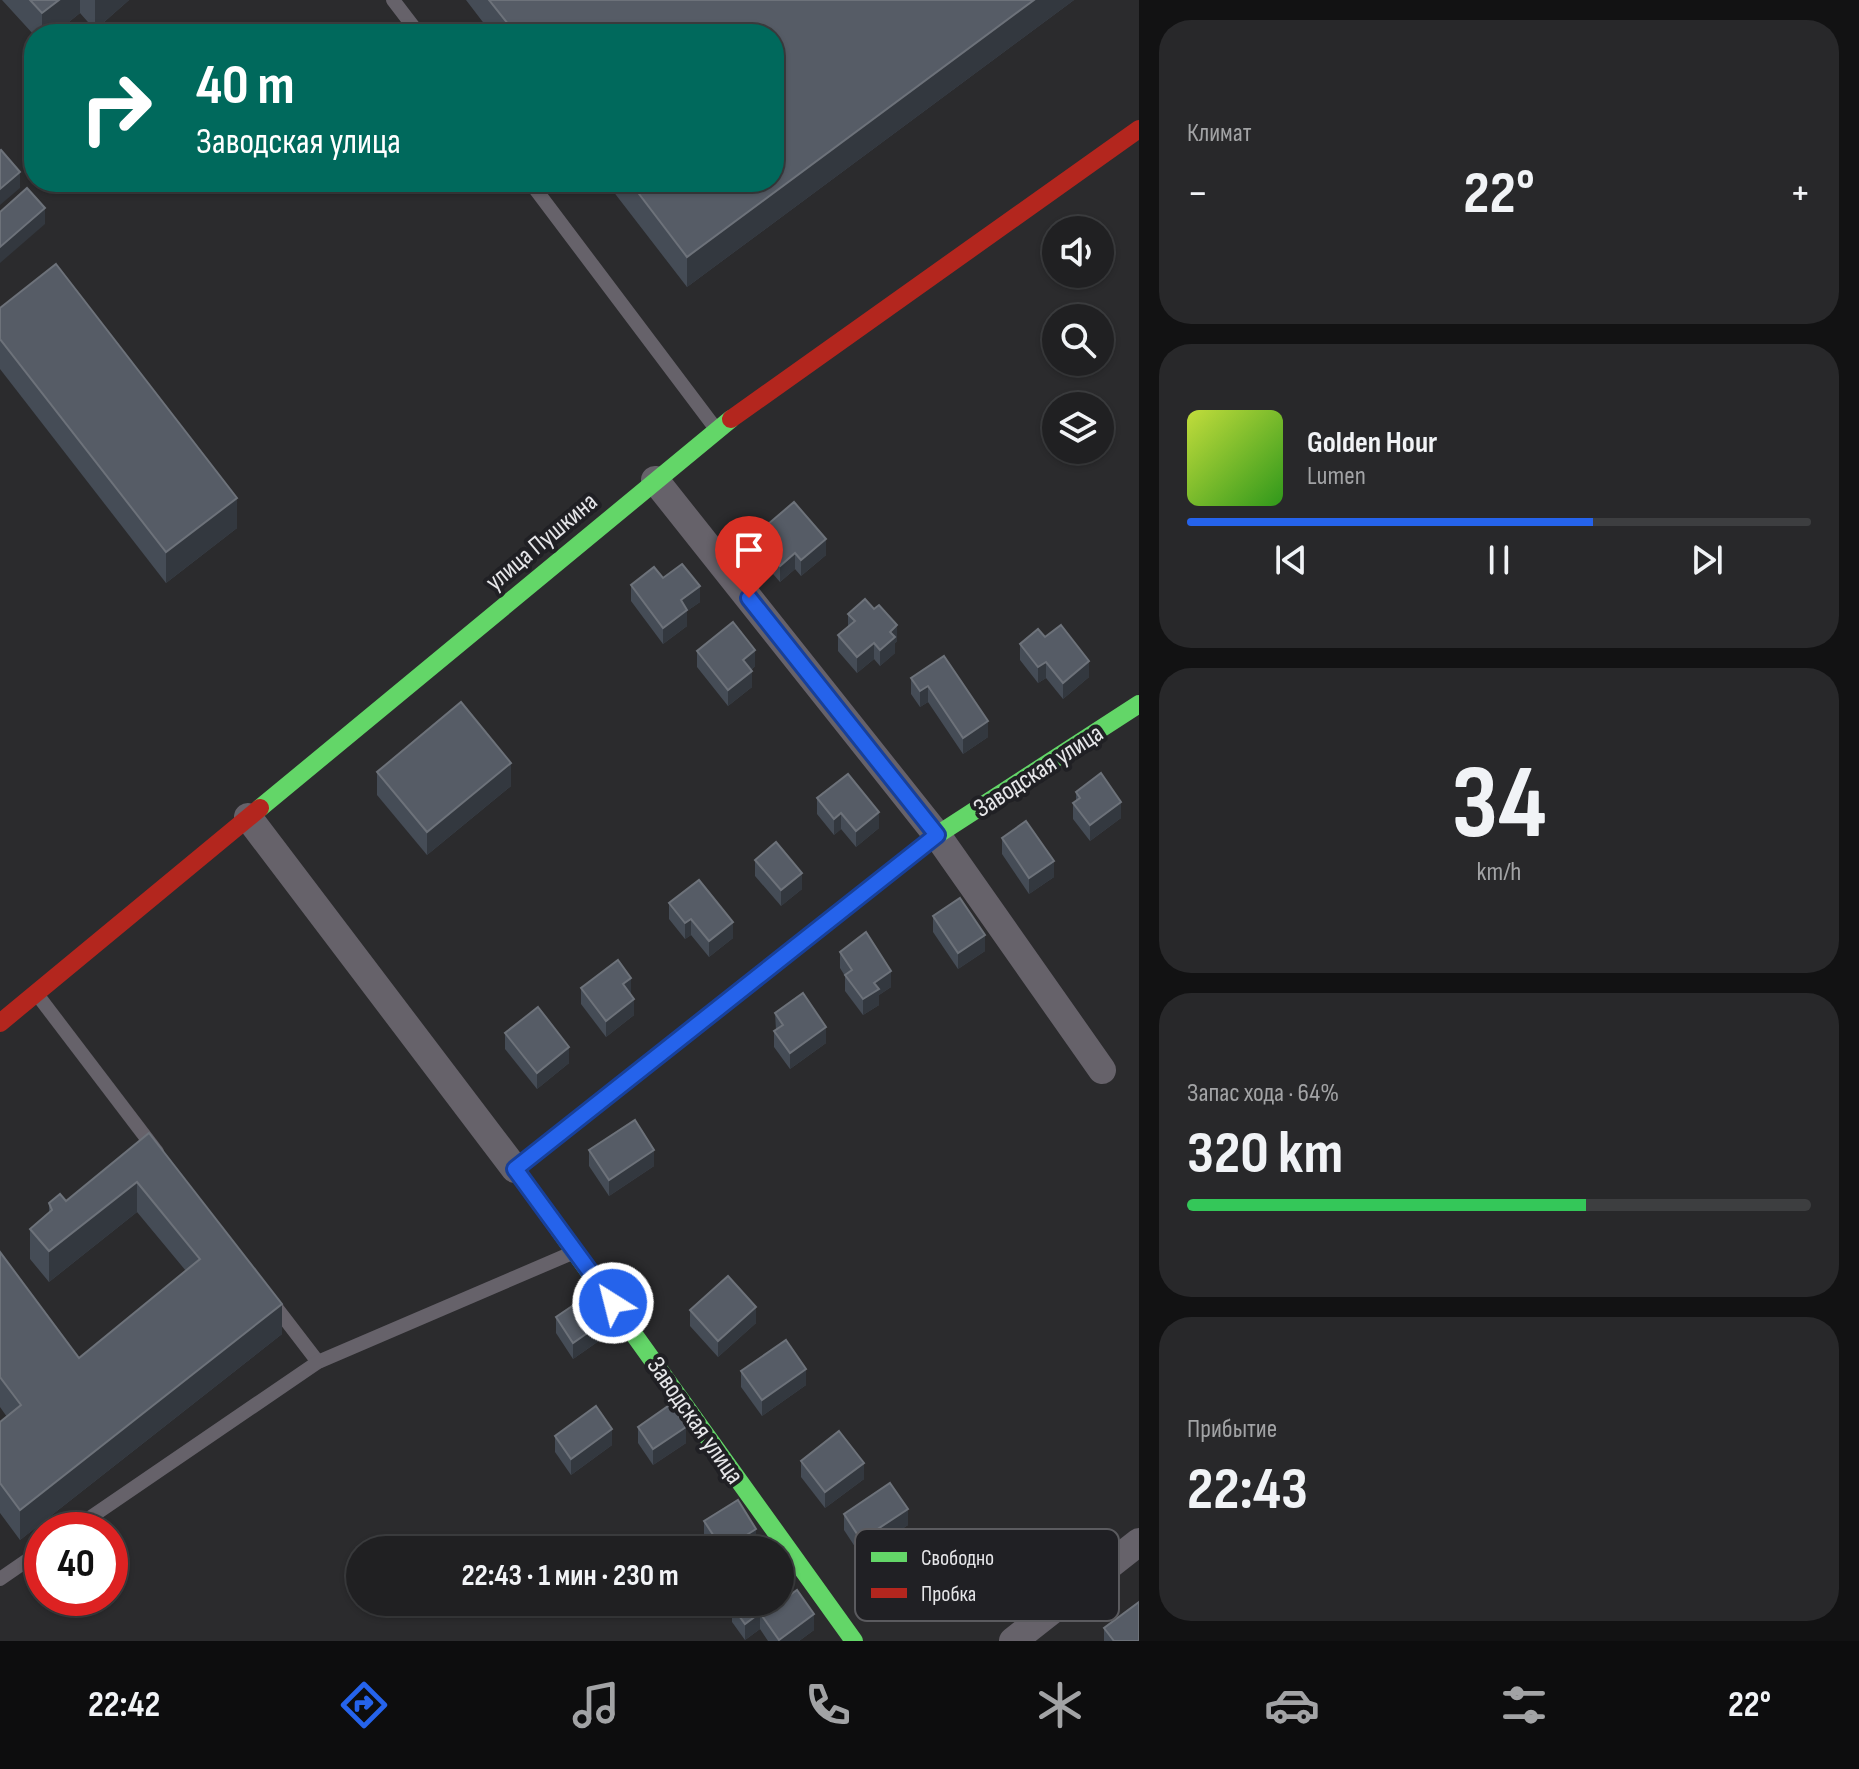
<!DOCTYPE html>
<html lang="ru">
<head>
<meta charset="utf-8">
<style>
  :root { --surface:#202022; --page:#28282a; --text:#f1f3f6; --muted:#a2a3a5; --line:#3d3e40; --accent:#2563eb }
  body { margin:0; font-family:"Sofia Sans Condensed",sans-serif; background:var(--page); color:var(--text); height:100vh; display:flex; flex-direction:column; font-size:30px; white-space:nowrap }
  * { box-sizing:border-box; margin:0 }
  p { font-size:26px; color:var(--muted) }
  .icon { flex:none; width:44px; height:44px; fill:none; stroke:currentColor; stroke-width:2; stroke-linecap:round; stroke-linejoin:round }
  .map { position:relative; flex:1; overflow:hidden }
  .side { display:flex; flex-direction:column; gap:20px; padding:20px; background:#121213; width:720px }
  .side>* { flex:none }
  .top-card { position:absolute; left:24px; top:24px; width:760px; height:168px; border-radius:32px; box-shadow:0 2px 6px #0004,0 0 0 2px var(--line); background:#00695c; color:#fff; overflow:hidden }
  .tools { position:absolute; left:1042px; top:216px; display:grid; gap:16px }
  .tools a { display:grid; place-items:center; width:72px; height:72px; border-radius:50%; background:var(--surface); box-shadow:0 2px 6px #0004,0 0 0 2px var(--line); font-size:40px }
  .speed { position:absolute; left:24px; top:1512px; display:flex; gap:16px; font-size:40px; font-weight:700; text-align:center }
  .speed>* { display:grid; place-content:center; width:104px; height:104px; border-radius:50%; background:var(--surface); box-shadow:0 2px 6px #0004,0 0 0 2px var(--line); line-height:1 }
  .speed .limit { border:12px solid #d22; background:#fff; color:#111 }
  .pin { position:absolute; display:grid; place-items:center; width:68px; height:68px; color:#fff; margin:-82px -34px; border-radius:50% 50% 50% 0; rotate:-45deg; box-shadow:0 0 8px #0007 }
  .pin .icon { rotate:45deg }
  .me { position:absolute; width:88px; margin:-44px; rotate:324deg; stroke-linejoin:round; filter:drop-shadow(0 0 6px #0008) }
  .turn { display:flex; align-items:center; gap:28px; height:168px; padding:0 40px; font-size:36px }
  .turn .icon { width:104px; height:104px; stroke-width:2.5 }
  .turn b { display:block; font-size:56px; line-height:68px }
  .big { font-size:60px; font-weight:700; line-height:1.1 }
  .side .widget { flex:1; display:flex; flex-direction:column; justify-content:center; gap:12px; min-width:0; padding:0 28px; border-radius:32px; background:var(--page) }
  .side .dial { align-items:center; gap:0 }
  .dial b { font-size:104px; line-height:1 }
  .song { display:flex; align-items:center; gap:24px }
  .cover { width:96px; height:96px; border-radius:12px; background:linear-gradient(135deg,hsl(70 70% 55%),hsl(110 70% 35%)) }
  .played { height:8px; border-radius:4px; background:linear-gradient(90deg,var(--accent) 65%,var(--line) 65%) }
  .keys { display:flex; justify-content:space-around; direction:ltr }
  .heat { display:flex; justify-content:space-between; align-items:center; font-size:44px; direction:ltr }
  .charge { height:12px; border-radius:6px; background:linear-gradient(90deg,#34c759 64%,var(--line) 0) }
  .trip { position:absolute; left:346px; top:1536px; width:448px; height:80px; border-radius:40px; background:var(--surface); box-shadow:0 2px 6px #0004,0 0 0 2px var(--line); font-weight:700; line-height:80px; text-align:center }
  .tabs { display:flex; height:128px; justify-content:space-around; align-items:center; background:#0d0d0e; color:var(--muted) }
  .tabs .icon { width:56px; height:56px }
  .tabs .current { color:var(--accent) }
  .tabs b { font-size:36px; color:var(--text) }
  main { display:flex; flex:1; min-height:0 }
  .map>svg:first-child { display:block }
  .lines { fill:none; stroke-linecap:round; stroke-linejoin:round }
  .lane { stroke:#66626a; stroke-width:14 }
  .street { stroke:#66626a; stroke-width:28 }
  .fast { stroke:#63d668; stroke-width:18 }
  .jam { stroke:#b3261e; stroke-width:18 }
  .wall { fill:#454c56 }
  .shaded-wall { fill:#33383f }
  .building { fill:#565c66; stroke:#6d727a; stroke-width:2 }
  .route-casing { stroke:#184099; stroke-width:20 }
  .route { stroke:#2563eb; stroke-width:14 }
  .labels { text-anchor:middle; stroke-width:8; stroke-linejoin:round; paint-order:stroke }
  .street-label { font-size:26px; fill:#e6e6e9; stroke:#202024 }
  .key { fill:#202024; stroke:#5b5b5f; stroke-width:2 }
  .key-label { font-size:22px; fill:#e6e6e9 }
</style>
</head>
<body>
<main>
<div class="map">
<svg width="1139" height="1641" viewBox="0 0 1139 1641">
  <rect width="100%" height="100%" fill="#2b2b2d"/>
  <g class="lines">
    <g class="lane">
      <path d="M393,0L419,34"/>
      <path d="M530,182L716,429"/>
      <path d="M36,993L157,1152"/>
      <path d="M272,1302L318,1362"/>
      <path d="M72,1530L318,1362L572,1253"/>
      <path d="M0,1579L42,1550"/>
    </g>
    <g class="street">
      <path d="M655,480L937,835L1102,1070"/>
      <path d="M248,817L515,1169"/>
      <path d="M1013,1641L1139,1542"/>
    </g>
    <g class="fast">
      <path d="M260,808L731,419"/>
      <path d="M795,947L937,835L1139,704"/>
      <path d="M559,1230L854,1641"/>
    </g>
    <g class="jam">
      <path d="M731,419L1139,129"/>
      <path d="M0,1023L260,808"/>
      <path d="M559,1230L515,1169L795,947"/>
    </g>
  </g>
  <g class="wall">
    <path d="M2,0H129L95,30L80,13L54,34L34,35Z"/>
    <path d="M466,0H1074L687,287L606,182H774V34H492Z"/>
    <path d="M0,308L237,528L166,583L0,369Z"/>
    <path d="M754,536L826,555L801,576L795,569L780,582L754,552Z"/>
    <path d="M663,578L700,602L687,611V626L663,644L631,601V585Z"/>
    <path d="M848,614L897,641L895,643V653L880,666L874,659L857,673L838,651V635L848,626Z"/>
    <path d="M1045,637L1089,677L1063,699L1046,678L1038,683L1020,660V644Z"/>
    <path d="M697,651L755,666L751,670L752,687L728,706L697,667Z"/>
    <path d="M944,656L988,737L963,754L928,702L920,707L911,694V678Z"/>
    <path d="M377,772L511,786L427,855L377,795Z"/>
    <path d="M1076,792L1121,818L1090,841L1073,819V803L1076,801Z"/>
    <path d="M817,798L879,828L856,847L841,829L834,835L817,814Z"/>
    <path d="M1002,838L1054,877L1029,894L1002,854Z"/>
    <path d="M755,860L802,889L781,906L755,876Z"/>
    <path d="M669,903L733,938L709,957L691,935L685,939L669,919Z"/>
    <path d="M933,916L985,951L958,969L933,932Z"/>
    <path d="M840,952L891,987L879,995V1005L863,1015L845,991V976L840,968Z"/>
    <path d="M581,988L631,994L634,1015L606,1037L581,1004Z"/>
    <path d="M775,1013L826,1043L790,1069L774,1047V1031L776,1030Z"/>
    <path d="M505,1033L569,1063L537,1089L505,1049Z"/>
    <path d="M149,1133L282,1334L20,1540L0,1513V1422L7,1417L0,1407V1252L79,1358L186,1271L137,1212L49,1282L30,1259V1229L49,1213V1203L66,1201Z"/>
    <path d="M589,1150L654,1166L609,1196L589,1166Z"/>
    <path d="M690,1310L756,1323L718,1357L690,1326Z"/>
    <path d="M556,1317L613,1331L573,1359L556,1333Z"/>
    <path d="M741,1371L806,1385L762,1416L741,1387Z"/>
    <path d="M638,1427L686,1443L653,1465L638,1443Z"/>
    <path d="M555,1436L612,1445L571,1475L555,1452Z"/>
    <path d="M801,1461L864,1479L825,1508L801,1477Z"/>
    <path d="M844,1514L908,1525L861,1556L844,1530Z"/>
    <path d="M704,1521L756,1545L748,1550H713L704,1537Z"/>
    <path d="M738,1602L814,1630L799,1641H768L760,1629L745,1640L732,1622V1606Z"/>
    <path d="M1104,1628L1139,1641H1104Z"/>
  </g>
  <g class="shaded-wall">
    <path d="M59,0H80V13L54,34H42V13Z"/>
    <path d="M95,0H129L95,30Z"/>
    <path d="M1034,0H1074L687,287V257Z"/>
    <path d="M20,172V188L0,205V189Z"/>
    <path d="M45,208V224L0,263V247Z"/>
    <path d="M237,498V528L166,583V552Z"/>
    <path d="M826,539V555L801,576V560Z"/>
    <path d="M795,553V569L780,582V566Z"/>
    <path d="M700,586V602L687,611V626L663,644V628L681,600Z"/>
    <path d="M897,625V641L895,643V653L880,666V650L890,632Z"/>
    <path d="M874,643V659L857,673V657Z"/>
    <path d="M755,650V666L743,676V660Z"/>
    <path d="M1089,661V677L1063,699V683Z"/>
    <path d="M1046,662V678L1038,683V667Z"/>
    <path d="M752,671V687L728,706V690Z"/>
    <path d="M928,686V702L920,707V691Z"/>
    <path d="M988,721V737L963,754V738Z"/>
    <path d="M511,763V786L427,855V832Z"/>
    <path d="M1121,802V818L1090,841V825Z"/>
    <path d="M879,812V828L856,847V831Z"/>
    <path d="M841,813V829L834,835V819Z"/>
    <path d="M1054,861V877L1029,894V878Z"/>
    <path d="M802,873V889L781,906V890Z"/>
    <path d="M691,919V935L685,939V923Z"/>
    <path d="M733,922V938L709,957V941Z"/>
    <path d="M985,935V951L958,969V953Z"/>
    <path d="M891,971V987L879,995V1005L863,1015V999L874,983Z"/>
    <path d="M631,978V994L623,1000V984Z"/>
    <path d="M634,999V1015L606,1037V1021Z"/>
    <path d="M826,1027V1043L790,1069V1053Z"/>
    <path d="M569,1047V1063L537,1089V1073Z"/>
    <path d="M654,1150V1166L609,1196V1180Z"/>
    <path d="M137,1182V1212L49,1282V1251Z"/>
    <path d="M282,1304V1334L20,1540V1510Z"/>
    <path d="M756,1307V1323L718,1357V1341Z"/>
    <path d="M613,1315V1331L573,1359V1343Z"/>
    <path d="M806,1369V1385L762,1416V1400Z"/>
    <path d="M686,1427V1443L653,1465V1449Z"/>
    <path d="M612,1429V1445L571,1475V1459Z"/>
    <path d="M864,1463V1479L825,1508V1492Z"/>
    <path d="M908,1509V1525L861,1556V1540Z"/>
    <path d="M756,1529V1545L748,1550H723Z"/>
    <path d="M760,1613V1629L745,1640V1624Z"/>
    <path d="M814,1614V1630L799,1641H779V1640Z"/>
  </g>
  <g class="building">
    <path d="M30,0H59L42,13Z"/>
    <path d="M489,0H1034L687,257L630,182H774V34H516Z"/>
    <path d="M195,24L204,34H184Z"/>
    <path d="M1,150L20,172L0,189V151Z"/>
    <path d="M27,188L45,208L0,247V212Z"/>
    <path d="M56,264L237,498L166,552L0,339V308Z"/>
    <path d="M794,502L826,539L801,560L795,553L780,566L754,536Z"/>
    <path d="M682,564L700,586L681,600L687,610L663,628L631,585L654,567L663,578Z"/>
    <path d="M865,599L874,609L879,605L897,625L890,632L895,637L880,650L874,643L857,657L838,635L855,621L848,614Z"/>
    <path d="M733,622L755,650L743,660L752,671L728,690L697,651Z"/>
    <path d="M1061,625L1089,661L1063,683L1046,662L1038,667L1020,644L1038,629L1045,637Z"/>
    <path d="M944,656L988,721L963,738L928,686L920,691L911,678Z"/>
    <path d="M461,702L511,763L427,832L377,772Z"/>
    <path d="M1101,773L1121,802L1090,825L1073,803L1080,798L1076,792Z"/>
    <path d="M848,774L879,812L856,831L841,813L834,819L817,798Z"/>
    <path d="M1026,821L1054,861L1029,878L1002,838Z"/>
    <path d="M776,842L802,873L781,890L755,860Z"/>
    <path d="M699,880L733,922L709,941L691,919L685,923L669,903Z"/>
    <path d="M960,898L985,935L958,953L933,916Z"/>
    <path d="M866,932L891,971L874,983L879,989L863,999L845,975L852,970L840,952Z"/>
    <path d="M618,960L631,978L623,984L634,999L606,1021L581,988Z"/>
    <path d="M803,993L826,1027L790,1053L774,1031L783,1025L775,1013Z"/>
    <path d="M538,1007L569,1047L537,1073L505,1033Z"/>
    <path d="M635,1120L654,1150L609,1180L589,1150Z"/>
    <path d="M149,1133L282,1304L20,1510L0,1483V1422L21,1405L0,1377V1252L79,1358L200,1259L137,1182L49,1251L30,1229L52,1210L49,1203L60,1194L66,1201Z"/>
    <path d="M728,1276L756,1307L718,1341L690,1310Z"/>
    <path d="M596,1290L613,1315L573,1343L556,1317Z"/>
    <path d="M786,1340L806,1369L762,1400L741,1371Z"/>
    <path d="M671,1404L686,1427L653,1449L638,1427Z"/>
    <path d="M596,1406L612,1429L571,1459L555,1436Z"/>
    <path d="M839,1431L864,1463L825,1492L801,1461Z"/>
    <path d="M890,1483L908,1509L861,1540L844,1514Z"/>
    <path d="M738,1500L756,1529L723,1550L704,1521Z"/>
    <path d="M780,1586L787,1597L797,1590L814,1614L779,1640L760,1613L745,1624L732,1606L738,1602H780Z"/>
    <path d="M1139,1602V1641H1114L1104,1628Z"/>
  </g>
  <g class="lines">
    <defs>
      <path id="route" d="M613,1303L515,1169L937,835L749,598"/>
    </defs>
    <use href="#route" class="route-casing"/>
    <use href="#route" class="route"/>
  </g>
  <g class="labels">
    <g class="street-label">
      <text transform="translate(541 541) rotate(-40)" y="9">улица Пушкина</text>
      <text transform="translate(1038 770) rotate(-33)" y="9">Заводская улица</text>
      <text transform="translate(696 1420) rotate(55)" y="9">Заводская улица</text>
    </g>
  </g>
  <rect x="855" y="1529" width="264" height="92" rx="12" class="key"/>
  <rect x="871" y="1552" width="36" height="10" fill="#63d668"/>
  <rect x="871" y="1588" width="36" height="10" fill="#b3261e"/>
  <g class="key-label">
    <text x="921" y="1565">Свободно</text>
    <text x="921" y="1601">Пробка</text>
  </g>
</svg>
<div class="tools">
<a><svg class="icon" aria-label="sound" viewBox="0 0 24 24"><path d="M4 9h4l5-4v14l-5-4H4zM17 9q2 3 0 6"/></svg></a>
<a><svg class="icon" aria-label="search" viewBox="0 0 24 24"><circle cx="10" cy="10" r="6"/><path d="M15 15l6 6"/></svg></a>
<a><svg class="icon" aria-label="layers" viewBox="0 0 24 24"><path d="M12 4l9 5-9 5-9-5zM3 14l9 5 9-5"/></svg></a>
</div>
<div class="speed"><div class="limit">40</div></div>
<div class="pin" style="left:749px;top:598px;background:#d93025"><svg class="icon" aria-label="arrive" viewBox="0 0 24 24"><path d="M6 21V4h12l-3 4 3 4H6"/></svg></div>
<svg class="me" style="left:613px;top:1303px" viewBox="-20 -20 40 40"><circle r="17" fill="#2563eb" stroke="#fff" stroke-width="3"/><path d="M0-11L8 9 0 5-8 9z" fill="#fff"/></svg>
<div class="trip">22:43 · 1 мин · 230 m</div>
<div class="top-card">
<div class="turn"><svg class="icon" aria-label="right" viewBox="0 0 24 24"><path d="M7 20v-9h11M14 6l5 5-5 5"/></svg><div><b>40 m</b>Заводская улица</div></div>
</div>
</div>
<section class="side">
<div class="widget"><p>Климат</p>
<div class="heat"><a>−</a><b class="big">22°</b><a>+</a></div>
</div>
<div class="widget">
<div class="song"><i class="cover"></i><div><b>Golden Hour</b><p>Lumen</p></div></div>
<div class="played"></div>
<div class="keys"><svg class="icon" aria-label="previous" viewBox="0 0 24 24"><path d="M18 5L8 12l10 7zM5 5v14"/></svg><svg class="icon" aria-label="pause" viewBox="0 0 24 24"><path d="M8 5v14M16 5v14"/></svg><svg class="icon" aria-label="next" viewBox="0 0 24 24"><path d="M6 5l10 7-10 7zM19 5v14"/></svg></div>
</div>
<div class="widget dial"><b>34</b><p>km/h</p></div>
<div class="widget"><p>Запас хода · 64%</p><b class="big">320 km</b><div class="charge"></div></div>
<div class="widget"><p>Прибытие</p><b class="big">22:43</b></div>
</section>
</main>
<nav class="tabs">
<b>22:42</b>
<svg class="icon current" aria-label="directions" viewBox="0 0 24 24"><path d="M12 3l9 9-9 9-9-9zM9 14v-3h6M13 9l2 2-2 2"/></svg>
<svg class="icon" aria-label="music" viewBox="0 0 24 24"><path d="M9 18V5l10-2v13"/><circle cx="6" cy="18" r="3"/><circle cx="16" cy="16" r="3"/></svg>
<svg class="icon" aria-label="phone" viewBox="0 0 24 24"><path d="M5 4h4l2 5-3 2q2 4 5 5l2-3 5 2v4C11 20 4 13 5 4z"/></svg>
<svg class="icon" aria-label="climate" viewBox="0 0 24 24"><path d="M12 3v18M4 7l16 10M4 17L20 7"/></svg>
<svg class="icon" aria-label="car" viewBox="0 0 24 24"><path d="M5 17H2v-5l4-1 3-4h7l3 4 3 1v5h-3M9 17h6M6 11h13"/><circle cx="7" cy="17" r="2"/><circle cx="17" cy="17" r="2"/></svg>
<svg class="icon" aria-label="filters" viewBox="0 0 24 24"><path d="M4 7h16M4 17h16"/><circle cx="9" cy="7" r="2"/><circle cx="15" cy="17" r="2"/></svg>
<b>22°</b>
</nav>
</body>
</html>
